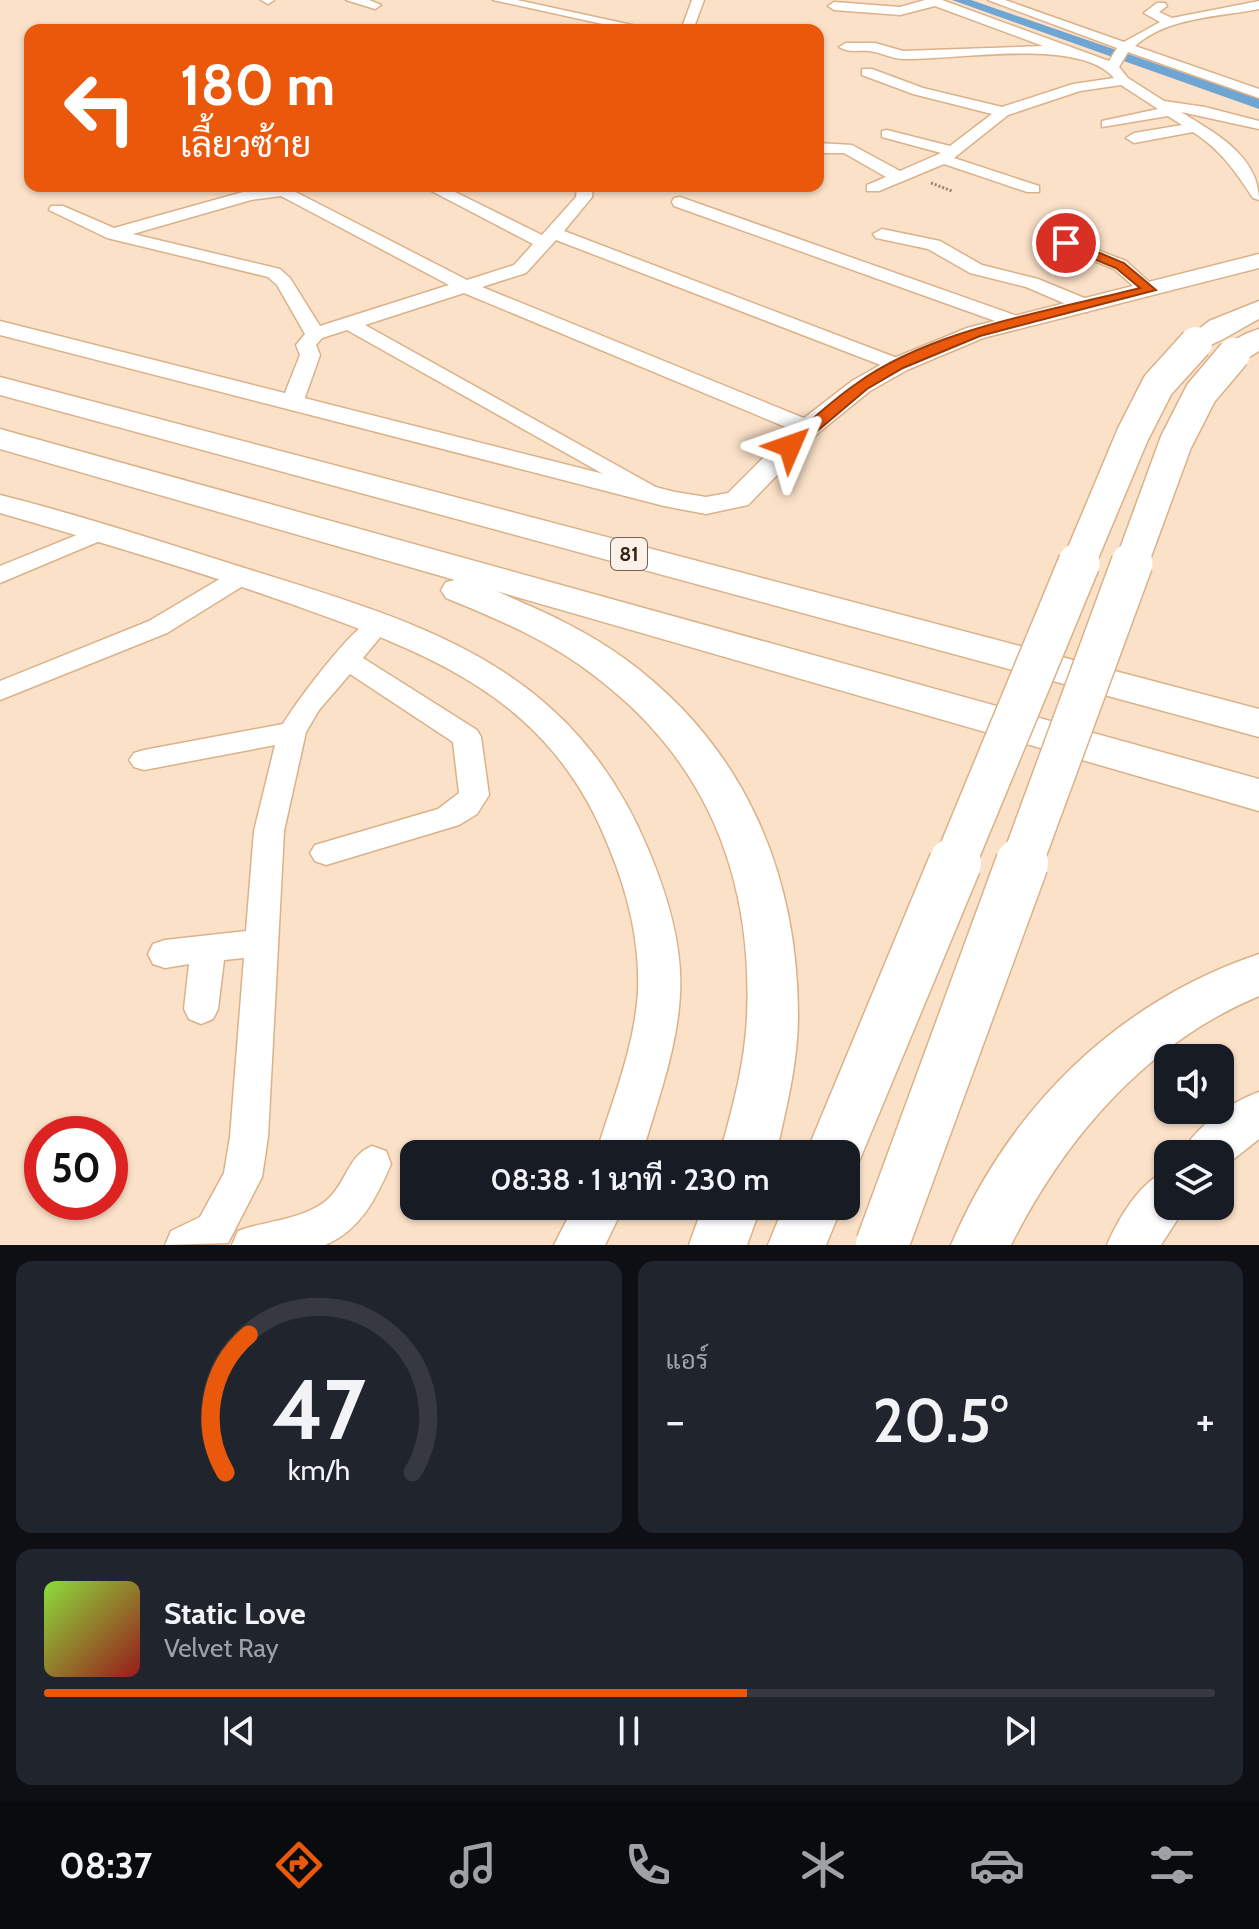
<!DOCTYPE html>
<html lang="th">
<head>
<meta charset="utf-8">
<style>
  :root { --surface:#171b24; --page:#20242c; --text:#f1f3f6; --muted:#9ea1a6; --line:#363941; --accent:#ea580c }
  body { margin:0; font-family:Cabin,Sarabun,sans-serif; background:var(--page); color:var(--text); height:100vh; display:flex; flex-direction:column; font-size:30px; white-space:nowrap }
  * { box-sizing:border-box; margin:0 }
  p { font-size:26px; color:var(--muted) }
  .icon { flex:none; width:44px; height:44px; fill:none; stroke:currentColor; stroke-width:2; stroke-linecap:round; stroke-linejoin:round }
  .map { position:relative; height:1245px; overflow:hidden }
  .side { display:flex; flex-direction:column; gap:16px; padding:16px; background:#0d0f14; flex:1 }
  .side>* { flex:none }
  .guide { position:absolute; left:24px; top:24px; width:800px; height:168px; border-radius:16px; box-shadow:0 2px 6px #0004; background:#ea580c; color:#fff; overflow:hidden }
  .tools { position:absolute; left:1154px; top:1044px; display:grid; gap:16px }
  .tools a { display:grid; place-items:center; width:80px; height:80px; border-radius:16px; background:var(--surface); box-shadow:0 2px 6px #0004; font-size:40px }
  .speed { position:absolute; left:24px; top:1116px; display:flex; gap:16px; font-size:40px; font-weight:700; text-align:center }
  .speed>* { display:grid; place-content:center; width:104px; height:104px; border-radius:50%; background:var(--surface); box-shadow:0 2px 6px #0004; line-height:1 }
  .speed .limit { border:12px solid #d22; background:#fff; color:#111 }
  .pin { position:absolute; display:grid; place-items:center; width:68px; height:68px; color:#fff; margin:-34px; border:4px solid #fff; border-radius:50%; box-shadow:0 2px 8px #0007 }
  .me { position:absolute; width:88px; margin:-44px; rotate:47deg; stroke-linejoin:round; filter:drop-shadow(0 0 6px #0008) }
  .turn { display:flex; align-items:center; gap:28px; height:168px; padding:0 24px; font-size:36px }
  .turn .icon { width:104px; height:104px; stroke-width:2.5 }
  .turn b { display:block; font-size:56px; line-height:68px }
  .big { font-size:60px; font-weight:600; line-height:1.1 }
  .side .tile { flex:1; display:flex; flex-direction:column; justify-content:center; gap:12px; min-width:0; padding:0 28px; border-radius:16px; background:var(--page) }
  .side .dial { align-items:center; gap:0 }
  .dial svg { height:208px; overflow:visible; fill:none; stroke:var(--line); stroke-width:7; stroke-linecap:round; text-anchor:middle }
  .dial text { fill:var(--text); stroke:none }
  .song { display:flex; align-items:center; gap:24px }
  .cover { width:96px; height:96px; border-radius:12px; background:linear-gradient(135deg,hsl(90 70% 55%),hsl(0 70% 35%)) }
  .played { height:8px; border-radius:4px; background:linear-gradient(90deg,var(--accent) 60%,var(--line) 60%) }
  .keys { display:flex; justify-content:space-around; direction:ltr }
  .heat { display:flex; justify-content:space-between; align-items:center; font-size:44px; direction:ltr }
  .side .tiles { flex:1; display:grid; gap:16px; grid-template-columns:1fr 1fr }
  .tile:last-child { grid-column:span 2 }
  .trip { position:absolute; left:400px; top:1140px; width:460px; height:80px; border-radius:16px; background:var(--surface); box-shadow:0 2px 6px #0004; font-weight:600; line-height:80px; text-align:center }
  .dock { display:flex; height:128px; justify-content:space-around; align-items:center; background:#090b0e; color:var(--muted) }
  .dock .icon { width:56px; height:56px }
  .dock .on { color:var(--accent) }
  .dock b { font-size:36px; color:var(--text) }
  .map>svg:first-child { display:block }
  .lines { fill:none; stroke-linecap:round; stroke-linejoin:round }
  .canal { fill:#6ea5d2; fill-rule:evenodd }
  .minor-casing { stroke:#dbb189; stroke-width:3 }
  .major-casing { stroke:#dbb189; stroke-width:3 }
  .highway-casing { stroke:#dbb189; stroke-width:3 }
  .path { stroke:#98836e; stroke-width:3; stroke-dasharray:2 2; stroke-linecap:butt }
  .minor { fill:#fff; fill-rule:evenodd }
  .major { fill:#fff; fill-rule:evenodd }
  .highway { fill:#fff; fill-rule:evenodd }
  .highway-bridge-far2-casing { stroke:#dbb189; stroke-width:35; stroke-linecap:butt }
  .highway-bridge-far1-casing { stroke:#dbb189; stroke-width:44; stroke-linecap:butt }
  .highway-bridge-casing { stroke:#dbb189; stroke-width:55; stroke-linecap:butt }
  .highway-bridge-far2 { stroke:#fff; stroke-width:32 }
  .highway-bridge-far1 { stroke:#fff; stroke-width:41 }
  .highway-bridge { stroke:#fff; stroke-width:52 }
  .route { fill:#ea580c; stroke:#983908; stroke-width:2 }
  .labels { text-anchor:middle; stroke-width:8; stroke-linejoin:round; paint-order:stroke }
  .shield { fill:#fbf1e9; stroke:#706254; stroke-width:2 }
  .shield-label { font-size:20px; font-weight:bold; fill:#352414 }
</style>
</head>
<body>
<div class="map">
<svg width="1259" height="1245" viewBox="0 0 1259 1245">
  <rect width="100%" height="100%" fill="#fbe1c8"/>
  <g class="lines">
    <path class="canal" d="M952,0H971L1259,99V109Z"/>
    <defs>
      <g id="minor">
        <path d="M261,0H274L268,4Z"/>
        <path d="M346,0H369L381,5L375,9Z"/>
        <path d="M493,0H517L655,30H630Z"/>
        <path d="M692,0H704L693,30H681Z"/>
        <path d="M925,0H942L1109,61L1117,48L988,0H1005L1124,42L1160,22L1144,13L1157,3H1165L1167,6L1159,12L1172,18L1259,1V9C1218,17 1167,17 1135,46L1259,89V98L1128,52L1119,67L1128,78L1164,101L1205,107L1259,121V129L1181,112C1215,133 1259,156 1259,200L1253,198C1235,171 1221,150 1193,132L1134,143L1126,138L1134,133L1182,125L1168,116L1102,127V121L1158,109L1121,85L1080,91L1008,115L954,158L1039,186V192H1027L944,164L879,191H867V185L886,177L844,153H818V143L852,145L900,171L941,153L882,137V131L887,130L950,146L992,114L913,94L862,75V69H872L923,88L1002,107L1073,84L1114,78C1081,37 955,60 904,59C892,59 881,52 869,51C858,50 848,53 839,47L846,43H875L903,51L1043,46L935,6L900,15L834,10L828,6L834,2L900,7Z"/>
        <path d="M372,26L378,27L380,30H366Z"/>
        <path d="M284,186L467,280L514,265L533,244L422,186H443L542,235L576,197L577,186H593L592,197L564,231L905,361L908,365L898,371L891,369L556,240L526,273L482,287L816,423L819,428L816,433H800L464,293L365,325L661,490L665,495L661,500L653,502L347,330L322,338L316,345L320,355L303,403L292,409L285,407L281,403L300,355L296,345L305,334L277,285L268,277L107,238L49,210L51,206H63L114,228L250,190ZM281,196L449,285L320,326L290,278L280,269L133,234L251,200Z"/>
        <path d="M680,197L1023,318L1026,322L1016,328L1009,326L674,206L672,202L674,198Z"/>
        <path d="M882,229L940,241L982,265L1038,279L1094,302L1096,306L1087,312L1080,310L1026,287L970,273L928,249L876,238L873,234Z"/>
        <path d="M1066,238L1126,261L1158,290L1149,296L1142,294L1114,269L1060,247L1057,243L1060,239Z"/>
        <path d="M99,526L107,528L111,533L107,538L0,583V566Z"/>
        <path d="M242,568L251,571L254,576L251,581L167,633L0,700V681L149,621L233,571Z"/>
        <path d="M378,616L387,618L391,624L363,658L477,730L481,737L489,795L477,814L459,825L326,865L315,861L310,853L315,845L438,809L459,793L453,742L350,674L319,710L306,732L284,831L268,1137L262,1177L228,1243L165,1245L171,1231L200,1217L224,1173L230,1137L244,958L224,960L218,1009L213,1019L201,1024L189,1019L184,1009L189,964L165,968L153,964L148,954L153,944L165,940L246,931L254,831L275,745L144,770L134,767L129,760L134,753L144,750L283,724C297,701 355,622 378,616Z"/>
        <path d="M372,1146L386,1151L391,1164C377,1197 360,1231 325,1245H232L238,1231C267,1220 307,1220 330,1197C347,1180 348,1156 372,1146Z"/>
      </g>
      <g id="major">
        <path d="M1259,254V268L983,338L907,370L870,391L817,434L748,505L706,514L664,506L0,335V321L675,492L706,497L728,493L799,422L852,381L889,360L967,328Z"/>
        <path d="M0,495C80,515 159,541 238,566C416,622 569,660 648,849C667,894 683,945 680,995C677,1050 657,1102 642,1154H596C612,1101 635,1047 638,991C640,943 628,894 610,850C549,692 423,651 277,599C185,567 93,540 0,513Z"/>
        <path d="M1259,1092V1139L1220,1170V1154H1182C1194,1127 1231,1102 1259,1092Z"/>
        <path d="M1168,1170V1206H1186L1161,1245H1107C1119,1217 1140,1182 1168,1170Z"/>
        <path d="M574,1206H624L605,1245H554Z"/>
      </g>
      <g id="highway">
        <path d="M1259,301V319C1238,329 1205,354 1186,349L1182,343L1209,321Z"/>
        <path d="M1259,329V351C1246,359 1239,364 1224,360L1219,354C1228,342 1245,333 1259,329Z"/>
        <path d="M0,377L1259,709V737L0,395Z"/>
        <path d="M0,429L1259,779V811L496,591C540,610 586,630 625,659C743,745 798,872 798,1016C798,1063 786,1109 776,1154H720C732,1109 745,1064 747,1017C753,879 708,762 596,677C552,642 498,619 446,598L441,590L446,582L455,580L0,449Z"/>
        <path d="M1259,954V996C1147,1043 1065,1137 1011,1245H951C1010,1107 1117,1002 1259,954Z"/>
        <path d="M703,1206H761L747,1245H689Z"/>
        <path d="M784,1206H842L826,1245H768Z"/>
      </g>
    </defs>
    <use href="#minor" class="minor-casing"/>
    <use href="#major" class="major-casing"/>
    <use href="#highway" class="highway-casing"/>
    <path class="path" d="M931,183L952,191"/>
    <use href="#minor" class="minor"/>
    <use href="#major" class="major"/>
    <use href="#highway" class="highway"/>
    <defs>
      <g id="highway-bridge-far2">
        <path d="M1078,565L1133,434L1158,385L1196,343"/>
        <path d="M1131,565L1176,442L1201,393L1234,354"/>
      </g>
      <g id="highway-bridge-far1">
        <path d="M954,865L1079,563"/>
        <path d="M1021,865L1132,563"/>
      </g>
      <g id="highway-bridge">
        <path d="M834,1154L955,863"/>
        <path d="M882,1245L1022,863"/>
      </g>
    </defs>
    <use href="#highway-bridge-far2" class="highway-bridge-far2-casing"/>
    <use href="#highway-bridge-far1" class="highway-bridge-far1-casing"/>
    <use href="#highway-bridge" class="highway-bridge-casing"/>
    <use href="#highway-bridge-far2" class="highway-bridge-far2"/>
    <use href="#highway-bridge-far1" class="highway-bridge-far1"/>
    <use href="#highway-bridge" class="highway-bridge"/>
  </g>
  <path class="route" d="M1066,239L1124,263L1156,290L980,336L903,368L867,389L796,449H785V443C808,423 831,401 856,384C931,329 1050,311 1140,288L1116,268L1062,246V240Z"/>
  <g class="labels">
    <rect class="shield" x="611" y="538" width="36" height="32" rx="6"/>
    <g class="shield-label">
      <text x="629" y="561">81</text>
    </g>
  </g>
</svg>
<div class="tools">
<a><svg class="icon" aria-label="sound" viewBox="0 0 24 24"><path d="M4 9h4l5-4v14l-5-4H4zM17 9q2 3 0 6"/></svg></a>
<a><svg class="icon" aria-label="layers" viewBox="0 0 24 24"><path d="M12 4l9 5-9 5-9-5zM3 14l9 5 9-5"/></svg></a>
</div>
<div class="speed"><div class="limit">50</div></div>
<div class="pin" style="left:1066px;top:243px;background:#d93025"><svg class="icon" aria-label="arrive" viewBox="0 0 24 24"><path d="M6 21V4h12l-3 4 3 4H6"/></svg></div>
<svg class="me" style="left:790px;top:446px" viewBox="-20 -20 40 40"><path d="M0-17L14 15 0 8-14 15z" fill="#ea580c" stroke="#fff" stroke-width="4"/></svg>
<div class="trip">08:38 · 1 นาที · 230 m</div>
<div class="guide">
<div class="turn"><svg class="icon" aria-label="left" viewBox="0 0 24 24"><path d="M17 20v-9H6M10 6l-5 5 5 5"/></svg><div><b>180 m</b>เลี้ยวซ้าย</div></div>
</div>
</div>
<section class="side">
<div class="tiles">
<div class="tile dial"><svg viewBox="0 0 100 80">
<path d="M14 69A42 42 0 1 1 86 69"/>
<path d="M14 69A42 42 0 0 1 23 16" stroke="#ea580c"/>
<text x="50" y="56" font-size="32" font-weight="700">47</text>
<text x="50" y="72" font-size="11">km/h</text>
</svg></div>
<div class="tile"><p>แอร์</p>
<div class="heat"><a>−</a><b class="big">20.5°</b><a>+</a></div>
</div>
<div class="tile">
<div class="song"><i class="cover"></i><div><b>Static Love</b><p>Velvet Ray</p></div></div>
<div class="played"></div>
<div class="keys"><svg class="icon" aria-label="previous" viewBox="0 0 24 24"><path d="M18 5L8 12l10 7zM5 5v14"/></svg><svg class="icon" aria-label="pause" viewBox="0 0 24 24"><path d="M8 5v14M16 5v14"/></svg><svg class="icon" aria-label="next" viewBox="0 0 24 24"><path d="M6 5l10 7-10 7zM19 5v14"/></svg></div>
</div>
</div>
</section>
<nav class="dock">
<b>08:37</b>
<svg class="icon on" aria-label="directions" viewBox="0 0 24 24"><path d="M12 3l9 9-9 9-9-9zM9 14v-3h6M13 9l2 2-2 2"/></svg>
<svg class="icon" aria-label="music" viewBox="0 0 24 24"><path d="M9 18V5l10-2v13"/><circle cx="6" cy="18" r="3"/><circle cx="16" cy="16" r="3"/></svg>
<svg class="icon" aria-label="phone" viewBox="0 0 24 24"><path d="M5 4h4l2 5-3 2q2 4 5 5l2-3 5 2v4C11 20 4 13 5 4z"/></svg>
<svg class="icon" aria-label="climate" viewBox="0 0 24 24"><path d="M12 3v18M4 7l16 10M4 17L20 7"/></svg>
<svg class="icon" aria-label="car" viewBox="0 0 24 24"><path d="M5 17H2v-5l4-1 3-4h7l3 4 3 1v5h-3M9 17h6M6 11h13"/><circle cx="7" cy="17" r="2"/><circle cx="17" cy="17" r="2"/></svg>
<svg class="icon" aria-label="filters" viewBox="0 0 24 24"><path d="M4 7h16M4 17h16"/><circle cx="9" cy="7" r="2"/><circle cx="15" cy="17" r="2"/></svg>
</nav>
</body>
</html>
